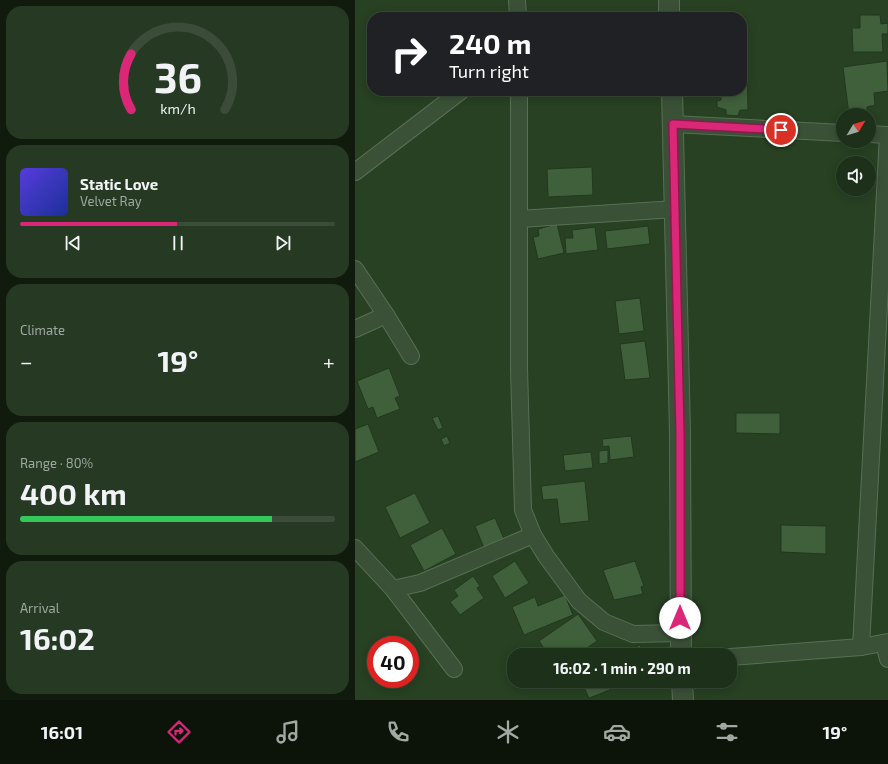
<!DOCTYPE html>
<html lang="en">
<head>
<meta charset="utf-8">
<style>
  :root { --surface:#1d311a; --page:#253923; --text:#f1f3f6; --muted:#a0a9a2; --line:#3b4c39; --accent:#db2777 }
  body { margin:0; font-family:"Exo 2",sans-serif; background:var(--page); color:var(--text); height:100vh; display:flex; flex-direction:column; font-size:15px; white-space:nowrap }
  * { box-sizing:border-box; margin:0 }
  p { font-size:13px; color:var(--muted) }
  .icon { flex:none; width:22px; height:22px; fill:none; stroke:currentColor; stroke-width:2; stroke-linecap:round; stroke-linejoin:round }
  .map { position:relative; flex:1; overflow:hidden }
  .details { display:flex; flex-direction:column; gap:6px; padding:6px; background:#101b0e; width:355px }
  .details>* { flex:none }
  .top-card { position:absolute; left:12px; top:12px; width:380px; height:84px; border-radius:16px; box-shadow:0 2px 10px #0003,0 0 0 1px var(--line); background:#202124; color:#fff; overflow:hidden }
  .needle { width:26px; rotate:52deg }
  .controls { position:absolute; left:481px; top:108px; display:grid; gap:8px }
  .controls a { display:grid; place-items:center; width:40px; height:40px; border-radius:50%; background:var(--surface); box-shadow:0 2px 10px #0003,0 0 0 1px var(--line); font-size:20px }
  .speed { position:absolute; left:12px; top:636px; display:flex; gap:8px; font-size:20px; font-weight:700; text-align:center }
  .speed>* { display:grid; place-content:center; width:52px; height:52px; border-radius:50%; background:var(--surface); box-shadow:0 2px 10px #0003,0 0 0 1px var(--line); line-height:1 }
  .speed .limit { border:6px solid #d22; background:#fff; color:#111 }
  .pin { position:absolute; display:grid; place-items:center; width:34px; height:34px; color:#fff; margin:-17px; border:2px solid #fff; border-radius:50%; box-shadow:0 1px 4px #0007 }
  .me { position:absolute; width:44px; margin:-22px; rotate:0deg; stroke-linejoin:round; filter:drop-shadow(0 0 3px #0008) }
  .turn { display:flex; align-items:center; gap:14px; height:84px; padding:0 16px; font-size:18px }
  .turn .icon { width:52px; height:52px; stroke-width:2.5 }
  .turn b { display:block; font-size:28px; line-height:34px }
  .big { font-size:30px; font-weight:700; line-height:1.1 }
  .details .card { flex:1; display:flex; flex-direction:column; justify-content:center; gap:6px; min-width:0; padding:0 14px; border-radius:16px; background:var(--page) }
  .details .dial { align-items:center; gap:0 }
  .dial svg { height:104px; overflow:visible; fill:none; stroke:var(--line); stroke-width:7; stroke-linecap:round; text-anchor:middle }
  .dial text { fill:var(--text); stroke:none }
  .song { display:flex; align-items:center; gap:12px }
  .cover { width:48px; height:48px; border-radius:6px; background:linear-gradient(135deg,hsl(250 70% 55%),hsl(230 70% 35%)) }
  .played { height:4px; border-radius:2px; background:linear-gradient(90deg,var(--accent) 50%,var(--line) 50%) }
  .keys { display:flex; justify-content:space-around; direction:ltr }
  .heat { display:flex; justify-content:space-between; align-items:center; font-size:22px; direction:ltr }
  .charge { height:6px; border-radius:3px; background:linear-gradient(90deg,#34c759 80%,var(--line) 0) }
  .trip { position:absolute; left:152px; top:648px; width:230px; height:40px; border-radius:16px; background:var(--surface); box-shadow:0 2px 10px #0003,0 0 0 1px var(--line); font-weight:700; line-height:40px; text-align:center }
  .menu { display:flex; height:64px; justify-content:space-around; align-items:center; background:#0c140a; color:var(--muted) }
  .menu .icon { width:28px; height:28px }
  .menu .current { color:var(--accent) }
  .menu b { font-size:18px; color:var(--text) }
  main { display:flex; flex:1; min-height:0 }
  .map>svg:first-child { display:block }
  .building { fill:#405f3b; stroke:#21381e }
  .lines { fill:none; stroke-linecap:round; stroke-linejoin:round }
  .minor-casing { stroke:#586f55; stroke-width:18 }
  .tertiary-casing { stroke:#586f55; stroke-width:22 }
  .minor { stroke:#3a5137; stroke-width:16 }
  .tertiary { stroke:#3a5137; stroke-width:20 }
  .route-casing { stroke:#8e194d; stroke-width:10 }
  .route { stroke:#db2777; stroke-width:7 }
</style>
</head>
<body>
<main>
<section class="details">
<div class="card dial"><svg viewBox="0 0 100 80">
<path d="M14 69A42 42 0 1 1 86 69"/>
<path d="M14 69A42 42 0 0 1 14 26" stroke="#db2777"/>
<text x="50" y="56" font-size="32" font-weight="700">36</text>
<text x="50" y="72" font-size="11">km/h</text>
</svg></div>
<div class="card">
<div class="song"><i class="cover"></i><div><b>Static Love</b><p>Velvet Ray</p></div></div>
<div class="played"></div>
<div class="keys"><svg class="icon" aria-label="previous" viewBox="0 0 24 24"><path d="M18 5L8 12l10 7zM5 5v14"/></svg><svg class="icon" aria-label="pause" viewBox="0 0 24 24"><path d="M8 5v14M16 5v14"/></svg><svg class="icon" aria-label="next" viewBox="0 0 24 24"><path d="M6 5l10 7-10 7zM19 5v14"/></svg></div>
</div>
<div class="card"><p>Climate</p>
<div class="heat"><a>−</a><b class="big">19°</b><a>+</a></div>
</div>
<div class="card"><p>Range · 80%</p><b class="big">400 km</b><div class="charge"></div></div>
<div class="card"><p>Arrival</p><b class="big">16:02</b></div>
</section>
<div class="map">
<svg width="533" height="700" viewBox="0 0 533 700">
  <rect width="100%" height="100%" fill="#274122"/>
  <g class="building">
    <path d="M505,15H525L526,24L533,23V34H527L528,52H498L497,28H505Z"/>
    <path d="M532,61L533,91L519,93L520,105L512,107V113L494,115L488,67Z"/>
    <path d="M387,69H392L393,110H385L383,116L371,115V110L362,107V101L366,100V91H387Z"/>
    <path d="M237,167L238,195L193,197L192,169Z"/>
    <path d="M202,224L209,253L183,259L178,237L184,236L183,229Z"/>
    <path d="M293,226L295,244L252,249L250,231Z"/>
    <path d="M240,227L243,250L211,254L210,238H218L217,230Z"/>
    <path d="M285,298L289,331L264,334L260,301Z"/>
    <path d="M290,341L295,378L270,380L265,344Z"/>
    <path d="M34,368L45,396L40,398L45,409L22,418L18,407L13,409L2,381Z"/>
    <path d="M381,413H425V434L381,433Z"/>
    <path d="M83,416L88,428L83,430L77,418Z"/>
    <path d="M13,424L24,452L0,462V429Z"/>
    <path d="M92,436L95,443L89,446L86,439Z"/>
    <path d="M276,436L279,457L255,460L254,446L248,447L247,439Z"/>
    <path d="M253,450V463L244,464V451Z"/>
    <path d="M236,452L238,468L210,471L208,455Z"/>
    <path d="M230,481L234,521L205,524L202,499L188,500L186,486Z"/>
    <path d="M60,493L75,523L45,538L30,507Z"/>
    <path d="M140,518L149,539L129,548L120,526Z"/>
    <path d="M426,525L471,526V554L426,552Z"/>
    <path d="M87,528L101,554L69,571L55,545Z"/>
    <path d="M160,561L174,583L150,598L137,576Z"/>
    <path d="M280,561L289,586L286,587L288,594L259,600L248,570Z"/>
    <path d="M118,576L125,586L122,588L129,598L105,615L95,602L103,596L99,590Z"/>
    <path d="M210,595L218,615L169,635L157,607L180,597L183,606Z"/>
    <path d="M223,614L242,641L222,655H194L184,641Z"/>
    <path d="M285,645L290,655H265Z"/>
    <path d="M226,681H251L255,690L234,698Z"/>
    <path d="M260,681H275L263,687Z"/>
  </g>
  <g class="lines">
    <defs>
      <g id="minor">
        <path d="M162,0L163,17"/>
        <path d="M164,91V369L168,510L178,535L191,556L224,601L249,622L278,634L325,633"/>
        <path d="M318,124L488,133"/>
        <path d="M514,134L533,135"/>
        <path d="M0,172L106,91"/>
        <path d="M164,219L321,209"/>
        <path d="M0,269L31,315L56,356"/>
        <path d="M0,329L31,315"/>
        <path d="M0,548L38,589L99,669"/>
        <path d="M38,589L65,583L178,535"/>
        <path d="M529,643L533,659"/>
        <path d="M506,647L533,135"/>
        <path d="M375,657L506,647L533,642"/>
      </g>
      <g id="tertiary">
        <path d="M314,0V17"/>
        <path d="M317,91L325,433L326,655"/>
        <path d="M327,681L328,700"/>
      </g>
    </defs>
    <use href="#minor" class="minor-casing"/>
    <use href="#tertiary" class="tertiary-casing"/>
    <use href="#minor" class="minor"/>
    <use href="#tertiary" class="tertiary"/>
  </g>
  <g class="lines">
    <defs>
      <path id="route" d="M325,618V433L318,124L426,130"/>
    </defs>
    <use href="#route" class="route-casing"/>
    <use href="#route" class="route"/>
  </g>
</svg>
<div class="controls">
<a><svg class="needle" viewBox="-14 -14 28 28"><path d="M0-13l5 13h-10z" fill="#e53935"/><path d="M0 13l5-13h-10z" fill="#a0a9a2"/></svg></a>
<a><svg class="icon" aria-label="sound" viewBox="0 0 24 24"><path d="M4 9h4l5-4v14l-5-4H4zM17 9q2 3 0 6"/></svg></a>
</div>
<div class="speed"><div class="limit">40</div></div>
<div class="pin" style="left:426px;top:130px;background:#d93025"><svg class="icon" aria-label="arrive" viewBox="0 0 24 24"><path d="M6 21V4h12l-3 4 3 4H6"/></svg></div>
<svg class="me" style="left:325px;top:618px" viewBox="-20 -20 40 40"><circle r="19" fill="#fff"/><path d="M0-13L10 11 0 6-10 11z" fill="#db2777"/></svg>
<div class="trip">16:02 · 1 min · 290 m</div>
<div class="top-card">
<div class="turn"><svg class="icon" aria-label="right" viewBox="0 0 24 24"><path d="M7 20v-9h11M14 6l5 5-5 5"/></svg><div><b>240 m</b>Turn right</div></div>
</div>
</div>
</main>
<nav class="menu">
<b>16:01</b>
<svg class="icon current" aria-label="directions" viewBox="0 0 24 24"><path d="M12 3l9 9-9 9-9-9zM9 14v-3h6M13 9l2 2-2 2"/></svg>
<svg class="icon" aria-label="music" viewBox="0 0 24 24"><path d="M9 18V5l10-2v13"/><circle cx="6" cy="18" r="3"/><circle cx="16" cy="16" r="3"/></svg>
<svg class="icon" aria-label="phone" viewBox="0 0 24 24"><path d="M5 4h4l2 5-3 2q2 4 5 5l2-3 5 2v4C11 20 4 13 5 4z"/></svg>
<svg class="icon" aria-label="climate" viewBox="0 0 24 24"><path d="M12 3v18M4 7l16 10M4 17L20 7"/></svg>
<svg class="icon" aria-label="car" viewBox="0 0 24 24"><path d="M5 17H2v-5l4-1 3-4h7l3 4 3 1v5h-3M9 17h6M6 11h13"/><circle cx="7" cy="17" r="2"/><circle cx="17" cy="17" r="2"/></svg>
<svg class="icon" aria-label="filters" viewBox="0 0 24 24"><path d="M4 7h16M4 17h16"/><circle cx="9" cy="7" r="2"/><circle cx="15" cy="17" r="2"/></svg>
<b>19°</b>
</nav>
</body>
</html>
